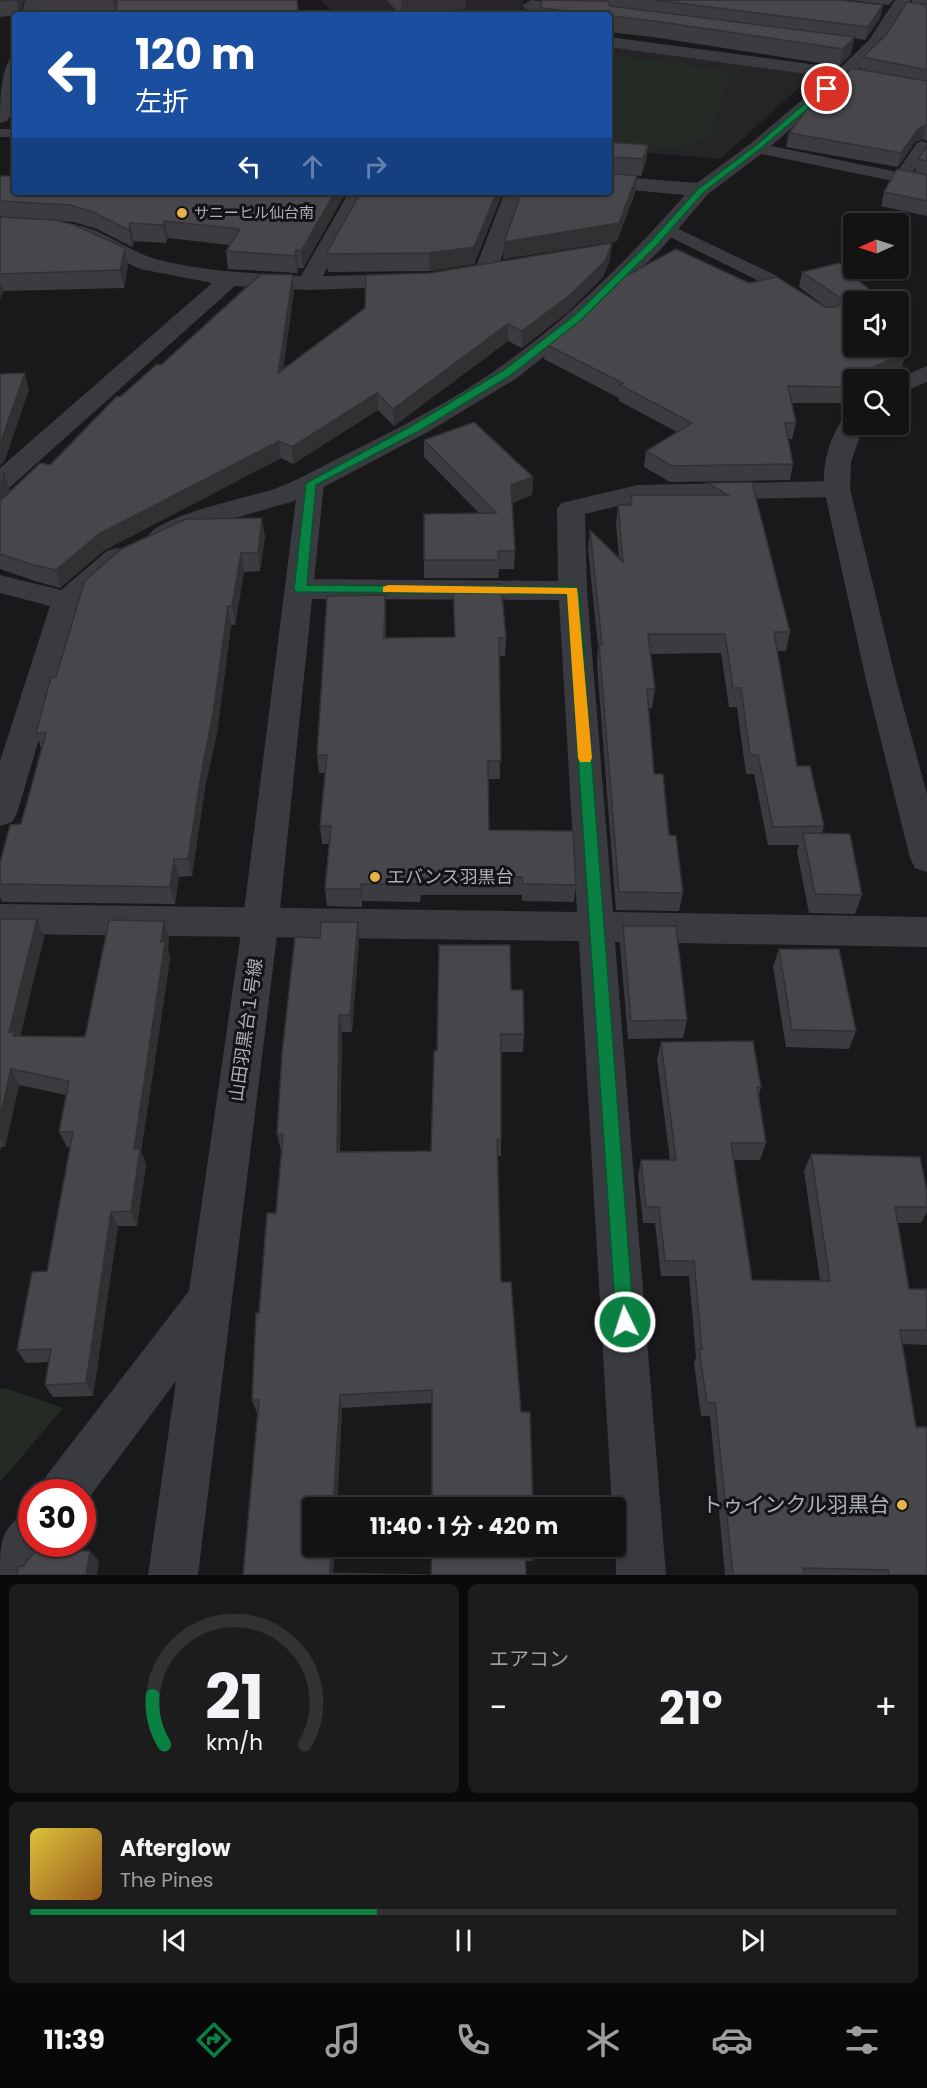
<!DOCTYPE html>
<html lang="ja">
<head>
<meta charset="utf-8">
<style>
  :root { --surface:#131314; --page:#1c1c1d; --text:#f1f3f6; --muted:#9d9ea0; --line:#323234; --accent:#0b8043 }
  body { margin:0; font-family:Poppins,"Noto Sans JP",sans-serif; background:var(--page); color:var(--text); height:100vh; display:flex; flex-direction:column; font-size:22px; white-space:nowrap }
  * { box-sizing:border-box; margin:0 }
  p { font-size:20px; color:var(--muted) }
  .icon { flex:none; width:33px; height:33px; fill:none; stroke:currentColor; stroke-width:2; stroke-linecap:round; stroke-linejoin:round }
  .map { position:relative; height:1575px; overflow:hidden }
  .details { display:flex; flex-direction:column; gap:9px; padding:9px; background:#0a0a0b; flex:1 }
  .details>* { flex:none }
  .top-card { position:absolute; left:12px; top:12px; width:600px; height:183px; border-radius:6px; box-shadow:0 2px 4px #0004,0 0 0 2px var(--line); background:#1a4fa0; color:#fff; overflow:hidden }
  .needle { width:39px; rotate:267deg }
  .buttons { position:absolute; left:843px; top:213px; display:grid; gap:12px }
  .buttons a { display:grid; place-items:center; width:66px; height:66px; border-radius:6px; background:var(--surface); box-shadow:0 2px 4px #0004,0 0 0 2px var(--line); font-size:30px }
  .speed { position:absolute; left:18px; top:1479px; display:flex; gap:12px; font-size:30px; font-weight:700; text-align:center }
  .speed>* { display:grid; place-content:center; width:78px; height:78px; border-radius:50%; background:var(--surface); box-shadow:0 2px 4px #0004,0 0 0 2px var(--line); line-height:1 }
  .speed .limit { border:9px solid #d22; background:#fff; color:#111 }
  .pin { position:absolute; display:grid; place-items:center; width:51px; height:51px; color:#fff; margin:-26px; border:3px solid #fff; border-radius:50%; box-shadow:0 2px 6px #0007 }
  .me { position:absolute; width:66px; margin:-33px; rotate:356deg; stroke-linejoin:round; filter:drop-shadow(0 0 4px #0008) }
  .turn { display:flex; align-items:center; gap:21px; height:126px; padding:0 24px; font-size:27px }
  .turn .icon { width:78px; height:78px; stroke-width:2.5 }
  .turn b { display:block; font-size:42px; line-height:51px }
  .lanes { display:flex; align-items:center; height:57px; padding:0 24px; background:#0003; justify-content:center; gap:30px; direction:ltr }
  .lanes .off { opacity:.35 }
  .big { font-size:45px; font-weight:700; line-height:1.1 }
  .details .card { flex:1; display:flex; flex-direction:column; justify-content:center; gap:9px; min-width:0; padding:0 21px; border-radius:9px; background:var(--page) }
  .details .dial { align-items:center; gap:0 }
  .dial svg { height:156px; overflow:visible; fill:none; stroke:var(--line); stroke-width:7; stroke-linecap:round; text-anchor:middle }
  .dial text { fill:var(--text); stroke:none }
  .song { display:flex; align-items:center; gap:18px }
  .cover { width:72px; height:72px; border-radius:9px; background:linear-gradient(135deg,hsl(50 70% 55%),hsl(30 70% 35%)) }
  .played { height:6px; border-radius:3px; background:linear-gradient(90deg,var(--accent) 40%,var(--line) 40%) }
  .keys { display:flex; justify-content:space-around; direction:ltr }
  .heat { display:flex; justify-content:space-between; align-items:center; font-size:33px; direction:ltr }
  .details .tiles { flex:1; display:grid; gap:9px; grid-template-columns:1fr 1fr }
  .card:last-child { grid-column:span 2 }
  .trip { position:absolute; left:302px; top:1497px; width:324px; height:60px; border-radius:6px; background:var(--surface); box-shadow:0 2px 4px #0004,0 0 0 2px var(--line); font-weight:700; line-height:60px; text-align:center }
  .tab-bar { display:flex; height:96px; justify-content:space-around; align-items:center; background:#080808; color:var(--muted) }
  .tab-bar .icon { width:42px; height:42px }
  .tab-bar .on { color:var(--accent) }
  .tab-bar b { font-size:27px; color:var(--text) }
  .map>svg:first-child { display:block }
  .built { fill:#252528 }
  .green { fill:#232b24 }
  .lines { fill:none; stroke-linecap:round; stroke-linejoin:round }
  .service { fill:#3a3b40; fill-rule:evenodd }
  .minor { fill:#3a3b40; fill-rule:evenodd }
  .tertiary { fill:#3a3b40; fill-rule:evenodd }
  .wall { fill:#3c3c40 }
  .shaded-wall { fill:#313134 }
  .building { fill:#46464b; stroke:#313134; stroke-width:1.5 }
  .route { fill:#0b8043; stroke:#07532c; stroke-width:1.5 }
  .slow { fill:#f59e0b }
  .poi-dot { fill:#e5b347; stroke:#141416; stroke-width:2 }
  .labels { text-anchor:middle; stroke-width:6; stroke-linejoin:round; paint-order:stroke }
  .far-poi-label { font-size:15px; fill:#acb0ba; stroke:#141416; text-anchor:start }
  .poi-label { font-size:18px; fill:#acb0ba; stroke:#141416; text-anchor:start }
  .street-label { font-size:18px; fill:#acb0ba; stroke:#141416 }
  .near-poi-label { font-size:21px; fill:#acb0ba; stroke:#141416; text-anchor:end }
</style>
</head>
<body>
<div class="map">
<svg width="927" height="1575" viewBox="0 0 927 1575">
  <rect width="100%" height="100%" fill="#19191b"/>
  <g class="built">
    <path d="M321,0H523L527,15H335Z"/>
    <path d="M609,47L814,74L720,159L609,149Z"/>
  </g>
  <g class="green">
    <path d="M609,55L731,71L710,137L676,148L609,141Z"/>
    <path d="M5,1388L63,1408L0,1482V1389Z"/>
  </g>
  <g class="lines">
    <g class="service">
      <rect x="0" y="129" width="15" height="8"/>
      <path d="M922,141L927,143V150L911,175L927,178V188L757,153L749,148L757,143L897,172L917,143Z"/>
      <path d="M666,223L777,276L807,297L804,301H792L765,284L660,232L658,228Z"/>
    </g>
    <g class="minor">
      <path d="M25,0H41L37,15H21Z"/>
      <path d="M531,0L585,7L593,12L591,15H569L525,9L523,5Z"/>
      <path d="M895,0H911L881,47L850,78L764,152L708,194L662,248L586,323L517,378L426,433L320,489L291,502L210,525L171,543L161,546L151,543L147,537C161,515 241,499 268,491C281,487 294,481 306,475C371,441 440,410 500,367C569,319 629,258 685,195L609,188V176L697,183L750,144L829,77L609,47V37L840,68L869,40Z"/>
      <path d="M15,59C15,79 19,104 7,121L0,123C0,102 0,78 9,60Z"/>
      <path d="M349,192H369L323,276L409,274L417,276L420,281L417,286L308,290L235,286L9,488L0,490V468L212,283L140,269L80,240L59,235L0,232V220C31,221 67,219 96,231C117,240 136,254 159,260C206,272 253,273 301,276Z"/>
      <path d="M505,192H525L497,269L494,274L486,276L478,274L475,269Z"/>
      <path d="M837,481L846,483L850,489L846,495L837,497L638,501L585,514L587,591L613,912L927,917V947L615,942L666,1575H616L615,1508H612L579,941L0,934V904L577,912L559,600L300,599L290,596L286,589L290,582L300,579L558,581L557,509L561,503L638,485Z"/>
      <path d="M117,548L127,551L131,557L127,563L79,605L17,813L12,822L0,826V761L50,606L0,593V575L61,590L107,551Z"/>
    </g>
    <g class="tertiary">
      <path d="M927,366V382L898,394V380H894Z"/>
      <path d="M854,413V424H864L851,462L850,489L896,680L927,794V872L915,868L910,858L866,680L824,489C822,462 830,437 845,415Z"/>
      <path d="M311,475L320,477L324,483L279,919L198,1575H148L176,1381L82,1507V1492H40L47,1475L189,1291L243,919L298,483L302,477Z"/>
      <path d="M32,1511V1544H53L49,1552L32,1575H0C0,1542 0,1525 32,1511Z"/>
    </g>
  </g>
  <g class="wall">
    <path d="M0,0H24L19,15L0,17Z"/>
    <path d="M36,0H297L298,15H116L117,3L115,10L39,14Z"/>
    <path d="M386,0H466V8L412,15H401Z"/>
    <path d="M542,0H840L883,5L880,18L865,40L854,38L851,54L839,66L653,37L609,32V15H541Z"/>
    <path d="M851,0H893L889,5Z"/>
    <path d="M912,0H927V141L923,139L915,142L898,167L786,147L789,133L861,69L863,57L886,35L911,3Z"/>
    <path d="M609,142L648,145L646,162L641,176H636L635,193L617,241L503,259Z"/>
    <path d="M927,146V216L881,206L884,192L915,172L918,159Z"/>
    <path d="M0,176L15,192H346L303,268H298L297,273L228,269L226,251L230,245L168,238L166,243L134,241L132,247L97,229L74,222L61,221L128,266L124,288L3,291L0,299Z"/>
    <path d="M361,192H503L474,264L430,271L328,272L326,254Z"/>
    <path d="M612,243L610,259L603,277L569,311L522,348L508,341L394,426L378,410L293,464L281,458L103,551L60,588L35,581L0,569V474L10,490L9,493L50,465L120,397L161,365L294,291L283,369L430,273Z"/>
    <path d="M839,263L854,346L906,353L901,369L877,380H854V390L846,393L843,403H791L796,423L792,439H788L793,464L790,480L670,482L644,467L646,451L677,432L619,401V398L544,359L545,344L749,283L826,307L799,287L802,272Z"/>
    <path d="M424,440L533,477L532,495L512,503L515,551L514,569H499L498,578H424V560L479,513L424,457Z"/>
    <path d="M752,482L790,632L786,651H777L797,766L824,826L822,833L862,895L855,914L809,913L797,852L799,845H768L754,774H746L737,707H729L721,653L651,654L655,689L652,708H649L654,774L683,893L679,911L616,910L597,664L598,646L588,549L590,530L619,558L616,524L618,505H629L631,495H705L707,483Z"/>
    <path d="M265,536L260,571L244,572L235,625H231L217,733L205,787L192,876L179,877L175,904L2,902L0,897V863L21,824L41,748L36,733L56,677L83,586L82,583Z"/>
    <path d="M453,584L506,638L505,656H499L500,779H488L489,830L576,885L574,902L522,901V895H421L420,902L362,901V907L327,906L325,889L329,844H322L320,826L325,773H319L317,755L385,595L386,613V638L455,637Z"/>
    <path d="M0,919L44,937L20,1036L85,1037L164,921L169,938L168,949L170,959L141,1152L146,1164L137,1226H118L93,1396L53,1397L45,1385L49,1362L26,1363L17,1350L47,1271L70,1147H67L59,1132L66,1095L19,1085L5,1147H1L0,1152Z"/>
    <path d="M358,922L359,941L352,1032H342L340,1152L431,1151L437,1051L511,990L524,1034L523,1052H501V1156H498L501,1282L521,1412L533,1508L432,1403L342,1408L337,1508H312V1546H335L333,1573L243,1575L258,1413H257L252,1400L259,1313L276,1213L281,1151L277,1134L320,938Z"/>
    <path d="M623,926L687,1020L683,1038L628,1039L620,944Z"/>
    <path d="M779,949L856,1031L849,1049L786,1047L773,967Z"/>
    <path d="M661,1042L761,1087L759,1095L766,1143L760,1160H733L752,1280H820L804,1171L811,1154L927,1191V1212L921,1223H897L909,1289H927V1345L903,1344L927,1575H725L710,1416H701L694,1363L696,1357L689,1276H661L655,1223H643L638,1176L641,1160H670L657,1059Z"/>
    <path d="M432,1546L535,1551L533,1561H526Z"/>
  </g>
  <g class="shaded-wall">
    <path d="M16,0H24L19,15Z"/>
    <path d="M113,0H119L115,10Z"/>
    <path d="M401,0H466V8L412,15H402Z"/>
    <path d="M883,5L880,18L865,40L868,27Z"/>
    <path d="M855,37L851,54L839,66L843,49Z"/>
    <path d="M926,125L923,139L915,142L898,167L901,153L919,128Z"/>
    <path d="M648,145L646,162L641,176L643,159Z"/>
    <path d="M611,157L609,174V158Z"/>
    <path d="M637,176L635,193L617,241L503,259L504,242Z"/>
    <path d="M335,192H346L303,268L301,251Z"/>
    <path d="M497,192H503L474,264L430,271L429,253Z"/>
    <path d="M165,221L168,238L166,243L163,225Z"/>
    <path d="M130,223L134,241L132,247L129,230Z"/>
    <path d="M612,243L610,259L603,277L569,311L522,348V331Z"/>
    <path d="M125,248L128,266L124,288L120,270Z"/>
    <path d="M296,250L298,268L297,273L295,256Z"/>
    <path d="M293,275L294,291L280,390L278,373Z"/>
    <path d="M0,281L3,291L0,299Z"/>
    <path d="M903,318L899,334H898V319Z"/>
    <path d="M508,324V341L394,426L393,409Z"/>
    <path d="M906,353L901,369L877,380H854V390L846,393L847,387L845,379Z"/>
    <path d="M25,373L29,390L5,460L0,466V444Z"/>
    <path d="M377,393L378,410L293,464L292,447Z"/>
    <path d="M279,441L281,458L103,551L60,588L56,570L99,534Z"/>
    <path d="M4,473L10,490L1,522L0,519V489Z"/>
    <path d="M533,477L532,495L510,503L511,485Z"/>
    <path d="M262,518L265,536L260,571L258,553Z"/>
    <path d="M241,553L244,572L235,625L232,606Z"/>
    <path d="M385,595L386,613L385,656L384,638Z"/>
    <path d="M228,606L231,625L217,733L205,787L192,876L188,859Z"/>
    <path d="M174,859L179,877L175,904L170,887Z"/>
    <path d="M361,884L362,901V907L360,889Z"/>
    <path d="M37,919L44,937L19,1041L9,1032Z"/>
    <path d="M164,921L169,938L168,949L170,959L141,1152L146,1164L137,1226L131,1211L134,1149Z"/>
    <path d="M358,922L359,941L352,1032L350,1015Z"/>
    <path d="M339,1015L342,1032L339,1169L337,1152Z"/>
    <path d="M11,1069L19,1085L5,1147L0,1138V1117Z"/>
    <path d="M111,1212L118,1226L93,1396L86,1383Z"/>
    <path d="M340,1395L342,1408L337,1508H333Z"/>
    <path d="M331,1546H335L333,1575L330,1573Z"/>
    <path d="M90,1551L99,1561L97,1575H86Z"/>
  </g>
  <g class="building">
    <path d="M0,0H16L0,1Z"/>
    <path d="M117,0H297L298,15H193V11L116,15Z"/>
    <path d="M542,0L608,1L610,6L855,37L843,49L654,21L541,8Z"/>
    <path d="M654,0H840L883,5L868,27Z"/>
    <path d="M907,2L927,5V70L863,57L886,35Z"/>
    <path d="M852,68L927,81V125L919,128L901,153L789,133L813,101Z"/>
    <path d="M609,142L648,145L643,159L611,157L609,158Z"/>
    <path d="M927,146V161L918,159Z"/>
    <path d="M897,169L927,175V201L884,192Z"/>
    <path d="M609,173L637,176L619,223L504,242L522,192H609Z"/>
    <path d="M0,176H15V192H335L301,251L296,250L295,256L226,251L240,229L165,221L163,225L130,223L129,230L93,212L70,205L0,201Z"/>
    <path d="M361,192H497L474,247L429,253L326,254Z"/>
    <path d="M0,217L55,220L75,225L125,248L120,270L0,274Z"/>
    <path d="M612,243L605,261L570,295L522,331L508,324L393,409L377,393L292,447L279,441L99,534L56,570L30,564L0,554V501L40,463L50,465L117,396L120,397L157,364L161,365L261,274L293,275L278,373L365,308L366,275L430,273Z"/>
    <path d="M676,249L749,283L777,277L825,307H837L843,300L802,272L839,263L883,302H854V346H895L906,353L845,379L847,387L788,386L796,423H785L793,464L672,466L646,451L692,423L620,385L623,383L545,344L589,309L620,279Z"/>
    <path d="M25,373L0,444V374Z"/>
    <path d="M474,422L533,477L511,485L515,551H498L499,560H424V514L496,513L424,440Z"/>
    <path d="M4,473L0,489V474Z"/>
    <path d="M752,482L790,632H774L797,766H810L824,826L773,827L758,755H750L741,688H733L725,634H648L655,689H647L654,774H663L669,835L676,836L683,893L619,892L599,644H602L590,530L623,562L618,505H632L631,495H728L707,483Z"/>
    <path d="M262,518L258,553H241L232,606H228L213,714L202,769L188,859H174L170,887L0,884V863L10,825L21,824L46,733H36L51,677H56L84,583H82L121,549L186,519Z"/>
    <path d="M453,584H501L506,638H499L501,761H488L489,830L573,831L576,885L523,884L522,877L420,878V884H361L360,889H325L331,826H320L327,755H317L327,596L385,595L384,638L455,637Z"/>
    <path d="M803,833L850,834L862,895L815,894Z"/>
    <path d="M0,919H37L9,1032H14L13,1036L85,1037L109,920L164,921L161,942H165L134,1149H140L131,1211L111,1212L86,1383L45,1385L51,1349L17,1350L32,1272L47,1271L73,1132H59L69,1081L11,1069L0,1117Z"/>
    <path d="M321,922H358L350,1015H339L337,1152L431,1151L434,1051H437L439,945H510L511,990H523L524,1034H501V1140H497L501,1282H511L521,1412H530L533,1508H432V1390L340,1395L333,1508H312V1546H331L330,1573L428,1575H243L259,1400H252L256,1313H259L267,1213H276L283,1134H277L282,1053L295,937L320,938Z"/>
    <path d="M623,926H676L687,1020L631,1021Z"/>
    <path d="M779,949H839L856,1031L792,1030Z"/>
    <path d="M753,1041L761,1087H757L766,1143H731L752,1280L830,1281L811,1154L920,1157L927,1191V1207H895L909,1289H927V1330H900L916,1427H927V1575H889L888,1570L803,1568L804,1575H733L715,1403H707L699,1349H702L694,1261H665L659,1207H646L641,1160H676L661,1042Z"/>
    <path d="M432,1546H535V1551H525L526,1575H431Z"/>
    <path d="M35,1551H90L86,1575H17L18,1567L23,1566Z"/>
  </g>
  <path class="route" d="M824,87L831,89L760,149L704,192L657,245L581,320L511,375L421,430L316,485L307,585L573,587L579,591L634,1322L631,1329L625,1332L618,1329L616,1322L567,594L296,592L294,589L306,483L413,425L504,370L574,316L651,241L698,189L755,146Z"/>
  <path class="slow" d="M388,585L577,588L592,758L590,762H580L578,758L567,594L383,592V587Z"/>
  <g class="poi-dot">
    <circle cx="182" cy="213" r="6"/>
    <circle cx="375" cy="877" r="6"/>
    <circle cx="902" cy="1505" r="6"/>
  </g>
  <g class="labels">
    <g class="far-poi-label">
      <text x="194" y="218">サニーヒル仙台南</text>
    </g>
    <g class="poi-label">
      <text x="387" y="883">エバンス羽黒台</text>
    </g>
    <g class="street-label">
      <text transform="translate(246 1030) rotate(-82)" y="6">山田羽黒台１号線</text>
    </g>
    <g class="near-poi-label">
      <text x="890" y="1512">トゥインクル羽黒台</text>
    </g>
  </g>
</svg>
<div class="buttons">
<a><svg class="needle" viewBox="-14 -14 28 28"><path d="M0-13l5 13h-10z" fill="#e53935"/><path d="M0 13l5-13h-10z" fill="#9d9ea0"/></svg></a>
<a><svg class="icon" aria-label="sound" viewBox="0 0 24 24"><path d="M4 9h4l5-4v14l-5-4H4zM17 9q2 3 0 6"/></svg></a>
<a><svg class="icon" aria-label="search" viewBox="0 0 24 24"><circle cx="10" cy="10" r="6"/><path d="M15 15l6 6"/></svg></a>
</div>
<div class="speed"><div class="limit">30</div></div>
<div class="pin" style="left:827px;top:89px;background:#d93025"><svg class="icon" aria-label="arrive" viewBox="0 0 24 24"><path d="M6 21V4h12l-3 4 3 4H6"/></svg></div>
<svg class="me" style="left:625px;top:1322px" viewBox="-20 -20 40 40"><circle r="17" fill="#0b8043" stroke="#fff" stroke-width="3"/><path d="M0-11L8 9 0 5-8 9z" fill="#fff"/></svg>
<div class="trip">11:40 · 1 分 · 420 m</div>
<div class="top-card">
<div class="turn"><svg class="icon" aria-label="left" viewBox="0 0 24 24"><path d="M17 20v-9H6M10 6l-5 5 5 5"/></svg><div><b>120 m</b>左折</div></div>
<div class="lanes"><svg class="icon" aria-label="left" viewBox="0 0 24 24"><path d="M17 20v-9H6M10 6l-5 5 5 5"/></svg><svg class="icon off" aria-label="ahead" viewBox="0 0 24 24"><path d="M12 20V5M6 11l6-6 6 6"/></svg><svg class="icon off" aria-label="right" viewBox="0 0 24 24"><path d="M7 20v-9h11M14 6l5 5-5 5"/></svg></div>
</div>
</div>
<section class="details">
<div class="tiles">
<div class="card dial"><svg viewBox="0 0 100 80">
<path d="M14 69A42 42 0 1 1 86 69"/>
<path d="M14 69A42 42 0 0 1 8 44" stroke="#0b8043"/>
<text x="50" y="56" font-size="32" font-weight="700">21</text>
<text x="50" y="72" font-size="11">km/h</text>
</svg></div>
<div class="card"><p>エアコン</p>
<div class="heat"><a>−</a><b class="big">21°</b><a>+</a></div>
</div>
<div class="card">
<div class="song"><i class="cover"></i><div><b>Afterglow</b><p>The Pines</p></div></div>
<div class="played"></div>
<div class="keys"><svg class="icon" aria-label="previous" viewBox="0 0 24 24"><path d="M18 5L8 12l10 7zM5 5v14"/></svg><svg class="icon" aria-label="pause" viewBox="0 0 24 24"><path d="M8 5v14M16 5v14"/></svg><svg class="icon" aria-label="next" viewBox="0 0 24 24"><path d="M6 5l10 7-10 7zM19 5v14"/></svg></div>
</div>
</div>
</section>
<nav class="tab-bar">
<b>11:39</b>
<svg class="icon on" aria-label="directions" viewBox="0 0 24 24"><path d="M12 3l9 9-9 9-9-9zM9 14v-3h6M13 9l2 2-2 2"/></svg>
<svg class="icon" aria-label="music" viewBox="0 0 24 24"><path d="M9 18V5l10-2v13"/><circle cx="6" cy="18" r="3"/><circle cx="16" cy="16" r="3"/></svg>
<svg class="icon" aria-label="phone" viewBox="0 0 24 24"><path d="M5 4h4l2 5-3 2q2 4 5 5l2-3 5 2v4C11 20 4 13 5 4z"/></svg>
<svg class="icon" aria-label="climate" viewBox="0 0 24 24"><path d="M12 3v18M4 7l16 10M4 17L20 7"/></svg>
<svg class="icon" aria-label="car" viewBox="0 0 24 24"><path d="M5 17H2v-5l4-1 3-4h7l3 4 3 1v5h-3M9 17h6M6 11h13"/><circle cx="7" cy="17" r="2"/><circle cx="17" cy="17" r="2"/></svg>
<svg class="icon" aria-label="filters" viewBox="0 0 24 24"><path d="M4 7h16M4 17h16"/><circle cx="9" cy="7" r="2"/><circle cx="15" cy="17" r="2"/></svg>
</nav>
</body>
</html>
